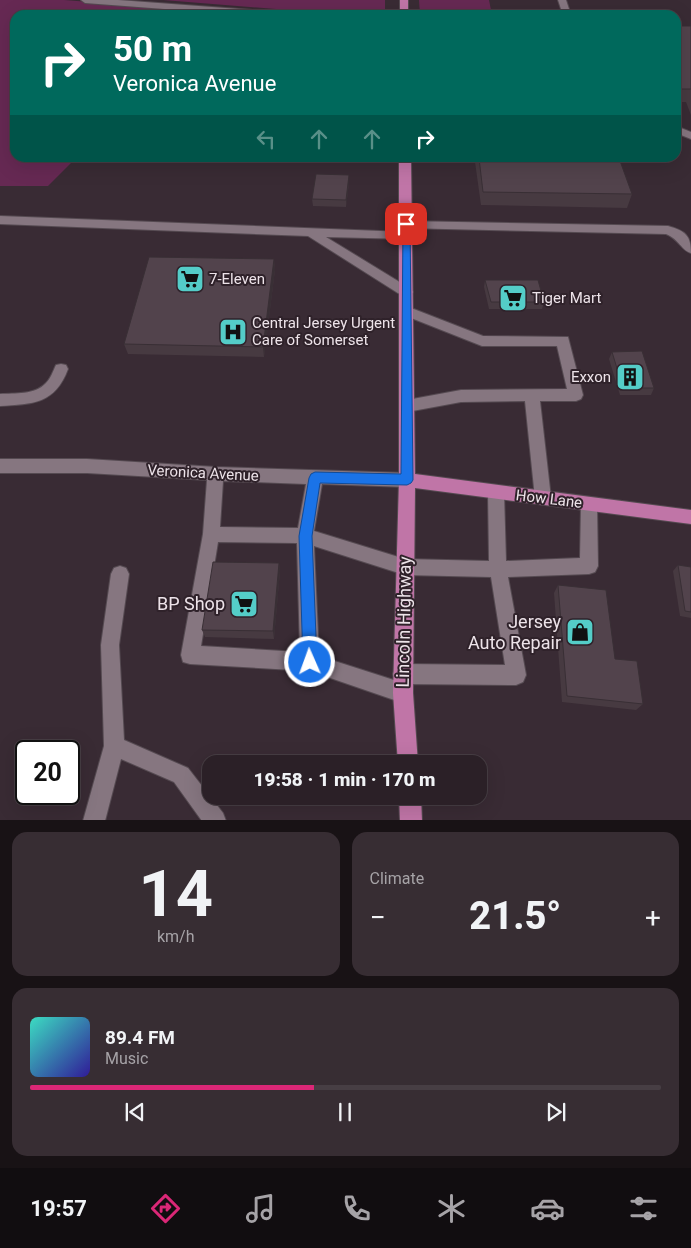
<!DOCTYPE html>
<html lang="en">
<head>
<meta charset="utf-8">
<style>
  :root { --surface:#2b2027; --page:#372d33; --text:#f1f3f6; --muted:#a6a3a7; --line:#473e44; --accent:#db2777 }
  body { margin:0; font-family:Roboto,sans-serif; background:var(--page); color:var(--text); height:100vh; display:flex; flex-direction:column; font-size:19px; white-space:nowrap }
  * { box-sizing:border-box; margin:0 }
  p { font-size:16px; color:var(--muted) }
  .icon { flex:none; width:28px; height:28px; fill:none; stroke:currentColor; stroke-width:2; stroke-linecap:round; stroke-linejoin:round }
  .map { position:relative; height:820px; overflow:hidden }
  .side { display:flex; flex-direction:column; gap:12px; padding:12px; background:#181215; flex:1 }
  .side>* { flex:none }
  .guide { position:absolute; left:10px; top:10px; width:671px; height:152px; border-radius:15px; box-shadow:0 5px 20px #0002,0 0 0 1px var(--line); background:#00695c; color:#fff; overflow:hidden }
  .speed { position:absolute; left:15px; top:740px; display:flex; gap:10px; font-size:25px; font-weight:700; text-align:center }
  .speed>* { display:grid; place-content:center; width:65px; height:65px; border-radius:50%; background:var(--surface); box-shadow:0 5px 20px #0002,0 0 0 1px var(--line); line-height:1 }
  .speed .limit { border:2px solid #111; border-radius:8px; background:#fff; color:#111 }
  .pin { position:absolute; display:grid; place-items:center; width:42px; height:42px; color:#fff; margin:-21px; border-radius:10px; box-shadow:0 2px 8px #0006 }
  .me { position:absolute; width:55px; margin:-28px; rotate:358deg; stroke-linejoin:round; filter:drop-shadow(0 0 4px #0008) }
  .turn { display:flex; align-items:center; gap:18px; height:105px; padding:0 20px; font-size:22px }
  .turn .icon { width:65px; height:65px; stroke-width:2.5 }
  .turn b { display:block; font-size:35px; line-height:42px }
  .lanes { display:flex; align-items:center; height:48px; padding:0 20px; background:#0003; justify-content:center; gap:25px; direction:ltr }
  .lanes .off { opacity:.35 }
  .big { font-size:38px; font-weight:800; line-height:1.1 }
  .side .card { flex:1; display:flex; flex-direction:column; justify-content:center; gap:8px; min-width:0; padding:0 18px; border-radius:15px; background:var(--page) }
  .side .dial { align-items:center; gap:0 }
  .dial b { font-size:65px; line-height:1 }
  .song { display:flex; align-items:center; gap:15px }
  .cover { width:60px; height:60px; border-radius:8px; background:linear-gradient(135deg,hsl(170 70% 55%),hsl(250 70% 35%)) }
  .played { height:5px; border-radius:2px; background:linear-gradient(90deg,var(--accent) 45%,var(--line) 45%) }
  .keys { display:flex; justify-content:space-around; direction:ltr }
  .heat { display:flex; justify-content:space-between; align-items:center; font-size:28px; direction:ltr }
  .side .tiles { flex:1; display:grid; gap:12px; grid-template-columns:1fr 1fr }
  .card:last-child { grid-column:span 2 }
  .trip { position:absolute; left:202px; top:755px; width:285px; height:50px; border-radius:15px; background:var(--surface); box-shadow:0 5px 20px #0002,0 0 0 1px var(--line); font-weight:800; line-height:50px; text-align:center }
  .tabs { display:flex; height:80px; justify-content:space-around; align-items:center; background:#110d10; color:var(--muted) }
  .tabs .icon { width:35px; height:35px }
  .tabs .selected { color:var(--accent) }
  .tabs b { font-size:22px; color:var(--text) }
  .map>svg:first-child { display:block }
  .green { fill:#662953 }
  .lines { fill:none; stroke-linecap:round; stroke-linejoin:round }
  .minor-casing { stroke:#554a51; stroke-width:2 }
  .major-casing { stroke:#554a51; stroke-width:2 }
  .minor { fill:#867680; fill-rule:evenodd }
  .major { fill:#c075a7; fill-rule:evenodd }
  .wall { fill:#473a41 }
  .shaded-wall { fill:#392f35 }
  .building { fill:#52434c; stroke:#392f35 }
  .route { fill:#1a73e8; stroke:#114b97 }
  .labels { text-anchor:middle; stroke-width:4; stroke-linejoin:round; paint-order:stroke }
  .poi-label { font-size:15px; fill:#ede3e9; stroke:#2f222a; text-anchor:start }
  .street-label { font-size:15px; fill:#ede3e9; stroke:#2f222a }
  .near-poi-label { font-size:18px; fill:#ede3e9; stroke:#2f222a; text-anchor:end }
  .near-street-label { font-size:18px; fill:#ede3e9; stroke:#2f222a }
</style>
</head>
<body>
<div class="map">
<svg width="691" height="821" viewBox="0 0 691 821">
  <rect width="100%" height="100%" fill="#392b34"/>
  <g class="green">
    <path d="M0,0H64L219,12L224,15H15V158H76L48,186H0Z"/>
    <path d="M163,0H385V15H352Z"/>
    <path d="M419,0H489L492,15H420Z"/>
  </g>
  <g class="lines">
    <defs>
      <g id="minor">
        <path d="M81,0H118L278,12L282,15H244L85,3Z"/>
        <path d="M558,0H566L571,15H563Z"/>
        <path d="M676,126L691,132V139L676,133Z"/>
        <path d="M0,216L406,232L410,233L412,236L410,239L326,237L411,289L413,292L411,295H401L308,236L0,224Z"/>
        <path d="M406,221L668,226C685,231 691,235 691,253C682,251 679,239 666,234L402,228L400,225L402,222Z"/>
        <path d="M406,306L483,336L568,337L583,395L581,399L576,401H540L551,498L549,503L543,505L537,503L535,498L525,401L461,402L407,412L402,410L400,406L402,402L407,400L461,390L567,389L557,346H482L401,314L399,311L401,308Z"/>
        <path d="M61,364L66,365L68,369C55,404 33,404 0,406V394C15,393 35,395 46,383C51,378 53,371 56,365Z"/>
        <path d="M0,459H87L216,467L407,473L413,475L415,480L413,485L407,487L322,484L314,531L405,559L489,561L488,493L490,488L496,486L502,488L504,493L506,561L580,558L581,504L583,499L589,497L595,499L597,504L598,566L595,572L589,574L508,577L526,675L523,682L516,685L404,684L410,686L413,693L410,700L403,703L310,671L190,664L183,662L181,655L203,534L207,480L87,473H0ZM223,481L306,484L298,528L220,527ZM218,542L297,543L300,652L201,646ZM314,546L405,575L491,577L505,665L403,664L396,667L393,674L396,681L400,682L319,656Z"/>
        <path d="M120,566L126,568L129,574L119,645L124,740L188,768L223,813L226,821H202L174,782L121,759L105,821H83L104,746L101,645L111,574L114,568Z"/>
      </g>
      <g id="major">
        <rect x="400" y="0" width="8" height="15"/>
        <path d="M399,158H411L415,474L691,510V524L415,488L413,693L418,764H398L393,693L399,480Z"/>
        <path d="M399,796H421L422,821H400Z"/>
      </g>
    </defs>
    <use href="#minor" class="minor-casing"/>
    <use href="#major" class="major-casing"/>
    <use href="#minor" class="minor"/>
    <use href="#major" class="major"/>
  </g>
  <g class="wall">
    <path d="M676,26H691V115L686,102H676Z"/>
    <path d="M476,158H479L632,194L627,208L481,205L475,162Z"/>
    <path d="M349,183L346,207L313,206L312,199Z"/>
    <path d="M274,259L275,270L264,357L128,354L124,344Z"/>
    <path d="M485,280L544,302L542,309H489L484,287Z"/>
    <path d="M612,352L654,388L651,395H620L609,359Z"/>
    <path d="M279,563L280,571L274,639L205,637L202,630Z"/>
    <path d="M678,565L691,567V618L680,616L673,571Z"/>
    <path d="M558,585L615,659L643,704L636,710L562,702L554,593Z"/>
  </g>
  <g class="shaded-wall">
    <path d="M349,175V183L346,207V200Z"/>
    <path d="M274,259L275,270L264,357L263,347Z"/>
    <path d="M279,563L280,571L274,639L273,631Z"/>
  </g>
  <g class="building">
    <rect x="676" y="26" width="15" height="63"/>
    <path d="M479,158H619L632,194L483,192Z"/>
    <path d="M316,174L349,175L346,200L312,199Z"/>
    <path d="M149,257L274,259L263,347L124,344Z"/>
    <path d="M485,280H538L544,302H491Z"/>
    <path d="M642,351L654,388H623L612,352Z"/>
    <path d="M213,562L279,563L273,631L202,630Z"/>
    <path d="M678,565L691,567V612L685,611Z"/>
    <path d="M558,585L606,590L615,659L637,661L643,704L567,696Z"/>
  </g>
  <path class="route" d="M403,222H406L410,224L413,480L411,483L407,485L320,483L312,536L317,662L315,667L310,669L305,667L303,662L299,536L309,478L311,474L315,472L401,474Z"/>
  <defs>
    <symbol id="supermarket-square" viewBox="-11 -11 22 22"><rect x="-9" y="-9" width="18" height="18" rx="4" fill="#54cdc8" stroke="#2f222a"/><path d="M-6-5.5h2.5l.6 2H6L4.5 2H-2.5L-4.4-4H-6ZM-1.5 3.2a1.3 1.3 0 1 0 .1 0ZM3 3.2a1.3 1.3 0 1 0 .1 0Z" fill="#111"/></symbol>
    <symbol id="hospital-square" viewBox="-11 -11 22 22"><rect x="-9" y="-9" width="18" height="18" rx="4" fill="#54cdc8" stroke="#2f222a"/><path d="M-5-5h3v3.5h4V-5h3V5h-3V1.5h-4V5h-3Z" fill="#111"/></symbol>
    <symbol id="building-square" viewBox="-11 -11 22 22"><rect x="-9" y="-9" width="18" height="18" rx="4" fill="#54cdc8" stroke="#2f222a"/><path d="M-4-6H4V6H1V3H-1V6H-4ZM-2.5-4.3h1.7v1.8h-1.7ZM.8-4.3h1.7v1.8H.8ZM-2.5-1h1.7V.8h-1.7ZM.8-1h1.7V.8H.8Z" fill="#111"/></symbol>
    <symbol id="shop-square" viewBox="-11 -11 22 22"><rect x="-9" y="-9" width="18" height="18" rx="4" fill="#54cdc8" stroke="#2f222a"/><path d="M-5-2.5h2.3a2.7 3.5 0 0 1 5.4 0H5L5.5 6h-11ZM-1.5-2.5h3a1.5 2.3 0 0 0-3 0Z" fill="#111"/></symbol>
  </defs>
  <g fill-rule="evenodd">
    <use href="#supermarket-square" x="174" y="263" width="32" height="32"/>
    <use href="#supermarket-square" x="497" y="282" width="32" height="32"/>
    <use href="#hospital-square" x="217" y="316" width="32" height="32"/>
    <use href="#building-square" x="614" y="361" width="32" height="32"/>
    <use href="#supermarket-square" x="228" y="588" width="32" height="32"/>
    <use href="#shop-square" x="564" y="616" width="32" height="32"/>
  </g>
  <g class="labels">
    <g class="poi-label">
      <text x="209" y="284">7-Eleven</text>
      <text x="532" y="303">Tiger Mart</text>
      <text x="252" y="328">Central Jersey Urgent<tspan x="252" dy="17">Care of Somerset</tspan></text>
      <text x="611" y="382" text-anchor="end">Exxon</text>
    </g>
    <g class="street-label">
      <text transform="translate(203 473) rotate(3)" y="5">Veronica Avenue</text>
      <text transform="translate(549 499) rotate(7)" y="5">How Lane</text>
    </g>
    <g class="near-poi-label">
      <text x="225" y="610">BP Shop</text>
      <text x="561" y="628">Jersey<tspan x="561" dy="21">Auto Repair</tspan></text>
    </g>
    <g class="near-street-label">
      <text transform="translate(404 622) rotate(-89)" y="6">Lincoln Highway</text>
    </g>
  </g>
</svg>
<div class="speed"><div class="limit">20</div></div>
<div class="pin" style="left:406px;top:224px;background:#d93025"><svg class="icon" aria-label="arrive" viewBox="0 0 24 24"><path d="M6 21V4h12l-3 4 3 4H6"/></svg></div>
<svg class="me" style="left:310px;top:662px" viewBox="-20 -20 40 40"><circle r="17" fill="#1a73e8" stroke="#fff" stroke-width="3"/><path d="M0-11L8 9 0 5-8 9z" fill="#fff"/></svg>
<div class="trip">19:58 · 1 min · 170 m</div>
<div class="guide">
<div class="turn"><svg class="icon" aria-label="right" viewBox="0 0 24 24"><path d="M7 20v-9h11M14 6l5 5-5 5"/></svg><div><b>50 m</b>Veronica Avenue</div></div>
<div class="lanes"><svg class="icon off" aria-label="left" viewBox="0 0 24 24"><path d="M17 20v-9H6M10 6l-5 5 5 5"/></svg><svg class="icon off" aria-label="ahead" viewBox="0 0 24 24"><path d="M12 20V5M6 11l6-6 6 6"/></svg><svg class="icon off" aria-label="ahead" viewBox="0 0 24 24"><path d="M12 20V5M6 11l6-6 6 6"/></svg><svg class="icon" aria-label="right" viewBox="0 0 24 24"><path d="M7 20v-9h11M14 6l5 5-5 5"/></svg></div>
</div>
</div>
<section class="side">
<div class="tiles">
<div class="card dial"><b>14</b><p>km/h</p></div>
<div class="card"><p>Climate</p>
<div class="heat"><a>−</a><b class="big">21.5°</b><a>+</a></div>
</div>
<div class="card">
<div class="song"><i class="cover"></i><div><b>89.4 FM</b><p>Music</p></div></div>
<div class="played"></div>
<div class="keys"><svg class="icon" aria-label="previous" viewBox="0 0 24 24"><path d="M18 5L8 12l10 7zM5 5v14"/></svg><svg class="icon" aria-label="pause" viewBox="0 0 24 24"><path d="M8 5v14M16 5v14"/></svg><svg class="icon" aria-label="next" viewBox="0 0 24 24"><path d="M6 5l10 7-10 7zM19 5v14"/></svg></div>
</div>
</div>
</section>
<nav class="tabs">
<b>19:57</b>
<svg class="icon selected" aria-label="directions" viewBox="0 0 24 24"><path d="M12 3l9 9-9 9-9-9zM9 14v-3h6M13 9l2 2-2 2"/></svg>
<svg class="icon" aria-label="music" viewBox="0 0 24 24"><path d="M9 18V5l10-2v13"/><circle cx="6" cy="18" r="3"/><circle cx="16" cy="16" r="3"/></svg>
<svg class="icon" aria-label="phone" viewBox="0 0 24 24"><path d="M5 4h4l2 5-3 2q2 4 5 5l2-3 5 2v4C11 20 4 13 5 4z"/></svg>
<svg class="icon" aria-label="climate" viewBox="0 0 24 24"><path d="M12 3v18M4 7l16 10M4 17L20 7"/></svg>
<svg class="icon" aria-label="car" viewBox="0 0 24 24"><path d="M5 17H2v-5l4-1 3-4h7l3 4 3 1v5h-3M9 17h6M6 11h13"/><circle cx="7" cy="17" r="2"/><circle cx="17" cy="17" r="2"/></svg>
<svg class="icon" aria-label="filters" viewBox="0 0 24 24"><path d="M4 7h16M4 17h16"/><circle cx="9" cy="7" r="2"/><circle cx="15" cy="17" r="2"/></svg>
</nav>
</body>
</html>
